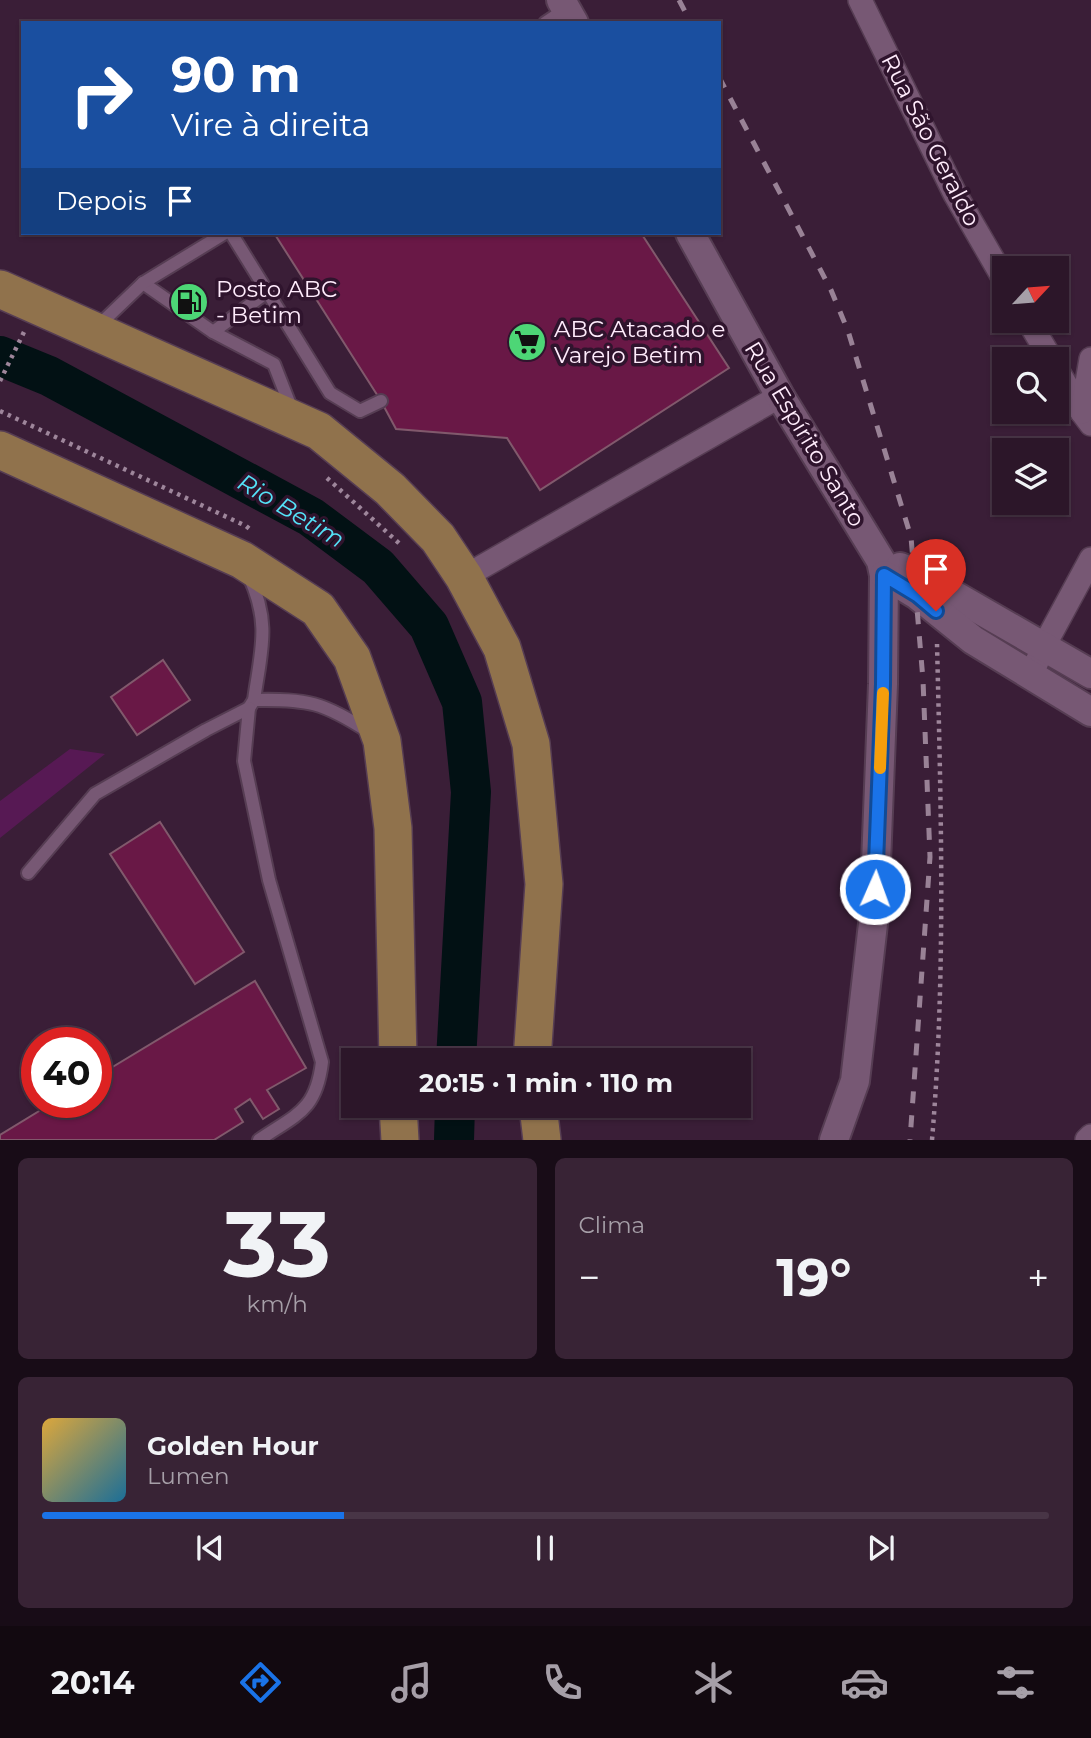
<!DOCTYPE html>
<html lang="pt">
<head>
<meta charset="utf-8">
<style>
  :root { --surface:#2c1629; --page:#382335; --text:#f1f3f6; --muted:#a69fa8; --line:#483546; --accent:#1a73e8 }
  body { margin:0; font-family:Montserrat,sans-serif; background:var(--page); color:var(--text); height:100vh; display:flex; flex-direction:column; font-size:26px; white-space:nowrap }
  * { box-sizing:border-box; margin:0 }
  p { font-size:23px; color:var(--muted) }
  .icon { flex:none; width:38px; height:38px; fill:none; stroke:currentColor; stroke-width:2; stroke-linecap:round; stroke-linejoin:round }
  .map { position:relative; height:1140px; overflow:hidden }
  .drawer { display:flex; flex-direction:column; gap:18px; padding:18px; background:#180c17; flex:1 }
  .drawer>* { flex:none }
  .hud { position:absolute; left:21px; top:21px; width:700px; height:214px; border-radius:0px; box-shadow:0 2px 5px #0004,0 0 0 2px var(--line); background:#1a4fa0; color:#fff; overflow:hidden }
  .needle { width:46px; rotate:64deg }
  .buttons { position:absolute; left:992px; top:256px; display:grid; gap:14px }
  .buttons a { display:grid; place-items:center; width:77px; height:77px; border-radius:0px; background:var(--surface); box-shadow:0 2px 5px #0004,0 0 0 2px var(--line); font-size:35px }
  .speed { position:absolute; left:21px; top:1027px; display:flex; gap:14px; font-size:35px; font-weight:700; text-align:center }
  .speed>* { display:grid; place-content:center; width:91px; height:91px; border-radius:50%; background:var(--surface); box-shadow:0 2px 5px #0004,0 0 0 2px var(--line); line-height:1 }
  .speed .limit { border:10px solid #d22; background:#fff; color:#111 }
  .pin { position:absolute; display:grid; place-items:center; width:60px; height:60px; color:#fff; margin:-72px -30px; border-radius:50% 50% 50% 0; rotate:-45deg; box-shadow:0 0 7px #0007 }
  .pin .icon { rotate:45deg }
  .me { position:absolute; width:77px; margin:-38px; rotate:2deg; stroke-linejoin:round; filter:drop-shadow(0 0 5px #0008) }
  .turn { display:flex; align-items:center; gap:24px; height:147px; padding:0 35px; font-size:32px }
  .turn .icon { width:91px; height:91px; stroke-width:2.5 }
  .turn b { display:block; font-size:49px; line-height:60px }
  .then { display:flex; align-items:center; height:66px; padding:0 35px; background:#0003; gap:14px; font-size:26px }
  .big { font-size:52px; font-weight:700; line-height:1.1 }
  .drawer .widget { flex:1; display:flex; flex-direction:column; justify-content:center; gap:10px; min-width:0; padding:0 24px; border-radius:10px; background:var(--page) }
  .drawer .dial { align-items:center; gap:0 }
  .dial b { font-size:91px; line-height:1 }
  .song { display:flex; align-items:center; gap:21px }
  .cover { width:84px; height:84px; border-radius:10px; background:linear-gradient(135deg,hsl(40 70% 55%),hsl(200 70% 35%)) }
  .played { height:7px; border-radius:4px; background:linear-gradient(90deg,var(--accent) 30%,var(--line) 30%) }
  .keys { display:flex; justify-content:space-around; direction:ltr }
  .heat { display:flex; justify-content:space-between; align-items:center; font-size:38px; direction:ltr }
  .drawer .tiles { flex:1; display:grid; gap:18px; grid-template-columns:1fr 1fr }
  .widget:last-child { grid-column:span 2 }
  .trip { position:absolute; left:341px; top:1048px; width:410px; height:70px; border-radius:0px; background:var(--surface); box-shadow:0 2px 5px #0004,0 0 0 2px var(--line); font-weight:700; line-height:70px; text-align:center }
  .dock { display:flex; height:112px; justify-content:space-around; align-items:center; background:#120910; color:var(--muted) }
  .dock .icon { width:49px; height:49px }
  .dock .active { color:var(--accent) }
  .dock b { font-size:32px; color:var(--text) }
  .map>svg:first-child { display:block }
  .green { fill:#571954 }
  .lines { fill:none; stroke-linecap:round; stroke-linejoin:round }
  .river { stroke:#021114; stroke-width:40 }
  .building { fill:#691846; stroke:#81596c; stroke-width:2 }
  .service-casing { stroke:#563d53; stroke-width:16 }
  .minor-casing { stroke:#563d53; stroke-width:26 }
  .tertiary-casing { stroke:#563d53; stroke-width:32 }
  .primary-casing { stroke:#563d53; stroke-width:40 }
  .path { stroke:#9e869b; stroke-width:4.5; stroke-dasharray:3.5 5; stroke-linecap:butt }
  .service { stroke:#775874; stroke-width:12 }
  .minor { stroke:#775874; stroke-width:23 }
  .tertiary { stroke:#775874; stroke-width:28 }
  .primary { stroke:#90724c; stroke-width:37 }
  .rail { stroke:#998296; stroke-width:5; stroke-dasharray:12 12; stroke-linecap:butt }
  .route-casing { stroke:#114b97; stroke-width:18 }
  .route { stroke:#1a73e8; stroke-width:12 }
  .slow { stroke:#f59e0b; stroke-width:12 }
  .labels { text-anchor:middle; stroke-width:7; stroke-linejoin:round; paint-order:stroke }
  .street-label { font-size:23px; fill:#ffecfc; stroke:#2f142d }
  .poi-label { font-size:23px; fill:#ffecfc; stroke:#2f142d; text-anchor:start }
  .water-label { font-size:24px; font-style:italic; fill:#54e2f8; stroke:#2f142d }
</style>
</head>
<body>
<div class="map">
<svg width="1091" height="1140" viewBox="0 0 1091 1140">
  <rect width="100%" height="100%" fill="#3a1e37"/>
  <path class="green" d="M70,749L105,754L0,838V801Z"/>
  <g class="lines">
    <g class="river">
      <path d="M0,356L49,376L311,517L378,567L429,626L462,702L471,792L456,1060"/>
      <path d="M454,1140L455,1106"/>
    </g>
  </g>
  <g class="building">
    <path d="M274,233H641L729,368L540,490L507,438L396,429L381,401Z"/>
    <path d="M163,660L190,700L137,735L111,697Z"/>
    <path d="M160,822L244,952L195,984L110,854Z"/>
    <path d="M255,981L306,1068L267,1090L279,1109L263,1119L250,1099L235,1109L243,1122L214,1140H0V1135L54,1102H96V1077Z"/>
  </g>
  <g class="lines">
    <defs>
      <g id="service">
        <path d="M545,23L566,9"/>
        <path d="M231,233L330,393L360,411L381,401"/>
        <path d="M143,283L213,332L274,364L292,410"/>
        <path d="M96,328L143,283L225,233"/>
        <path d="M213,332L267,292"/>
        <path d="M254,700C308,699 323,702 369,732"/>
        <path d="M249,708L254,700C261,650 271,624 249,576"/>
        <path d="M28,873L95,794L206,730L249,708L244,761L269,880L322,1062C316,1111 297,1114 259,1140"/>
      </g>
      <g id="minor">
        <path d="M860,0L955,194L1004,279"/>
        <path d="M1028,320L1051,359"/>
        <path d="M1057,370L1082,412L1091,424"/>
        <path d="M1082,412L1091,359"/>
        <path d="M464,577L780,396"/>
        <path d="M1031,675L1044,646L1091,559"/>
        <path d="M1087,1140L1091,1136"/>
      </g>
      <g id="tertiary">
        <path d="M561,0L574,23"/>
        <path d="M690,233L780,396L881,561L884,575L883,684L874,915L855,1081L834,1140"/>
        <path d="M900,567L914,572L1091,674"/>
        <path d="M884,575L917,595L973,640L1091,712"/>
      </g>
      <g id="primary">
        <path d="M0,289L319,431L390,489L438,538L464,577L502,648L531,744L544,884L532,1060"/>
        <path d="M0,450L242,560L318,609L352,658L382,741L393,828L398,1060"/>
        <path d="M398,1106L400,1140"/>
        <path d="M538,1106L542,1140"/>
      </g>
    </defs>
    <use href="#service" class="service-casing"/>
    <use href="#minor" class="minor-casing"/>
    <use href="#tertiary" class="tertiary-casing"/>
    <use href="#primary" class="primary-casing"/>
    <g class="path">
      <path d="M0,381L24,332"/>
      <path d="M0,411L246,526L252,531"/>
      <path d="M327,478L401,545"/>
      <path d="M932,1140C946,974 941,809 937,644"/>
    </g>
    <use href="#service" class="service"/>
    <use href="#minor" class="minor"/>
    <use href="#tertiary" class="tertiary"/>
    <use href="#primary" class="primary"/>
    <g class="rail">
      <path d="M679,0L691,23"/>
      <path d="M719,77L831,290L848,331L911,537L923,680L930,857L910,1140"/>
    </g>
  </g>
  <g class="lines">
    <defs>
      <path id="route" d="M875,889L883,684L884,575L917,595L936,611"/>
    </defs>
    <use href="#route" class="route-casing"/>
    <use href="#route" class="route"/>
    <path class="slow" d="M880,768L883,693"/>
  </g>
  <defs>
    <symbol id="fuel-disc" viewBox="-11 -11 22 22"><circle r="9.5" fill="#4dd676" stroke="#2f142d"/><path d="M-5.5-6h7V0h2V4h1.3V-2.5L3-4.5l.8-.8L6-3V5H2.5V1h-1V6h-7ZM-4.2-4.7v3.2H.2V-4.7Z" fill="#111"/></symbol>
    <symbol id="supermarket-disc" viewBox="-11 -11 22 22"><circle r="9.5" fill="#4dd676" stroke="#2f142d"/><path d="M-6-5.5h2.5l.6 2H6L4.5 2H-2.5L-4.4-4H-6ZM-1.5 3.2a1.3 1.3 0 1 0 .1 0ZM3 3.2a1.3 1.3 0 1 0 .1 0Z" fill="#111"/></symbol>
  </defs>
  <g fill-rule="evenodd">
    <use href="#fuel-disc" x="167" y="280" width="44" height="44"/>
    <use href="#supermarket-disc" x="505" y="320" width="44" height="44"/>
  </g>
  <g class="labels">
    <g class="street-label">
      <text transform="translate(931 140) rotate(63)" y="8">Rua São Geraldo</text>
      <text transform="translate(805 434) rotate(59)" y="8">Rua Espírito Santo</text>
    </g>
    <g class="poi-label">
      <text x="216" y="297">Posto ABC<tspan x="216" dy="26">- Betim</tspan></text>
      <text x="554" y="337">ABC Atacado e<tspan x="554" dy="26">Varejo Betim</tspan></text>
    </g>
    <g class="water-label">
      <text transform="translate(291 511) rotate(31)" y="8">Rio Betim</text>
    </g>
  </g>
</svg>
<div class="buttons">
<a><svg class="needle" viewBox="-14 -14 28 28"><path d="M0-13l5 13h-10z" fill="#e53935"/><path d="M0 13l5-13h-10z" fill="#a69fa8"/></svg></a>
<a><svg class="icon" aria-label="search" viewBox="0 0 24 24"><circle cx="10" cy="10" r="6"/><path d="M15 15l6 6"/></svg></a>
<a><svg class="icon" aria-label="layers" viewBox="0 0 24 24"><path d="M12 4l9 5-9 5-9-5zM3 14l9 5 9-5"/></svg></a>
</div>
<div class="speed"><div class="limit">40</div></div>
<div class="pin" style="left:936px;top:611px;background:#d93025"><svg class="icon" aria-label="arrive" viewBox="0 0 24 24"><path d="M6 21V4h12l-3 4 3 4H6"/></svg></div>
<svg class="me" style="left:875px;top:889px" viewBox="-20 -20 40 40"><circle r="17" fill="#1a73e8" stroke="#fff" stroke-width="3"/><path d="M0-11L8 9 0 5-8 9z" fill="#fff"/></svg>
<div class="trip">20:15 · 1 min · 110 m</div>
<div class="hud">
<div class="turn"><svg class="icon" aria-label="right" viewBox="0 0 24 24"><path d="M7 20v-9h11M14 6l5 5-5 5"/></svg><div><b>90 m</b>Vire à direita</div></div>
<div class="then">Depois<svg class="icon" aria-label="arrive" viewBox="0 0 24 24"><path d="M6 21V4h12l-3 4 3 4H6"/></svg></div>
</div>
</div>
<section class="drawer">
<div class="tiles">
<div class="widget dial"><b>33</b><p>km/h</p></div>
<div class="widget"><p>Clima</p>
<div class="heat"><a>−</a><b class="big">19°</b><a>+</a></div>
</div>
<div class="widget">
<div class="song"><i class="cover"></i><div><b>Golden Hour</b><p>Lumen</p></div></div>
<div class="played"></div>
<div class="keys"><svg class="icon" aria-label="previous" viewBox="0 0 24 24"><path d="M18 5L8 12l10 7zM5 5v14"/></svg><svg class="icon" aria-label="pause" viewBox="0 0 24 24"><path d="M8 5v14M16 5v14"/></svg><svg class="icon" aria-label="next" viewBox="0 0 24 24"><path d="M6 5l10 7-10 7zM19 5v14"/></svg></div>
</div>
</div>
</section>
<nav class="dock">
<b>20:14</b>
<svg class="icon active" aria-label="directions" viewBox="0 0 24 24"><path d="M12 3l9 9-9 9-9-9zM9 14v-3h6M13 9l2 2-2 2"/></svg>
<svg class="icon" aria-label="music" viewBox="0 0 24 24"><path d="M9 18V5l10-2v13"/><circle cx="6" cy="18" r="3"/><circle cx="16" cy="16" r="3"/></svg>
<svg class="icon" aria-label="phone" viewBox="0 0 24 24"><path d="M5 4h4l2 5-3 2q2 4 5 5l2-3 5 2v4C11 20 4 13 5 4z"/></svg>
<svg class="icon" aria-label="climate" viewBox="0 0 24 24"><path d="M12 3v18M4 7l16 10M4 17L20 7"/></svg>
<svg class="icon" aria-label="car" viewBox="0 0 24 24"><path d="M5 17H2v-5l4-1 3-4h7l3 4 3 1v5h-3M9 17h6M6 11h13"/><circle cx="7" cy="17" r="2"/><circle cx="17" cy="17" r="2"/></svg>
<svg class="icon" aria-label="filters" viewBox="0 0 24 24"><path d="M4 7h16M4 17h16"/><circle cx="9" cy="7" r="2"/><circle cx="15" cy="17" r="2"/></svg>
</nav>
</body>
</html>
